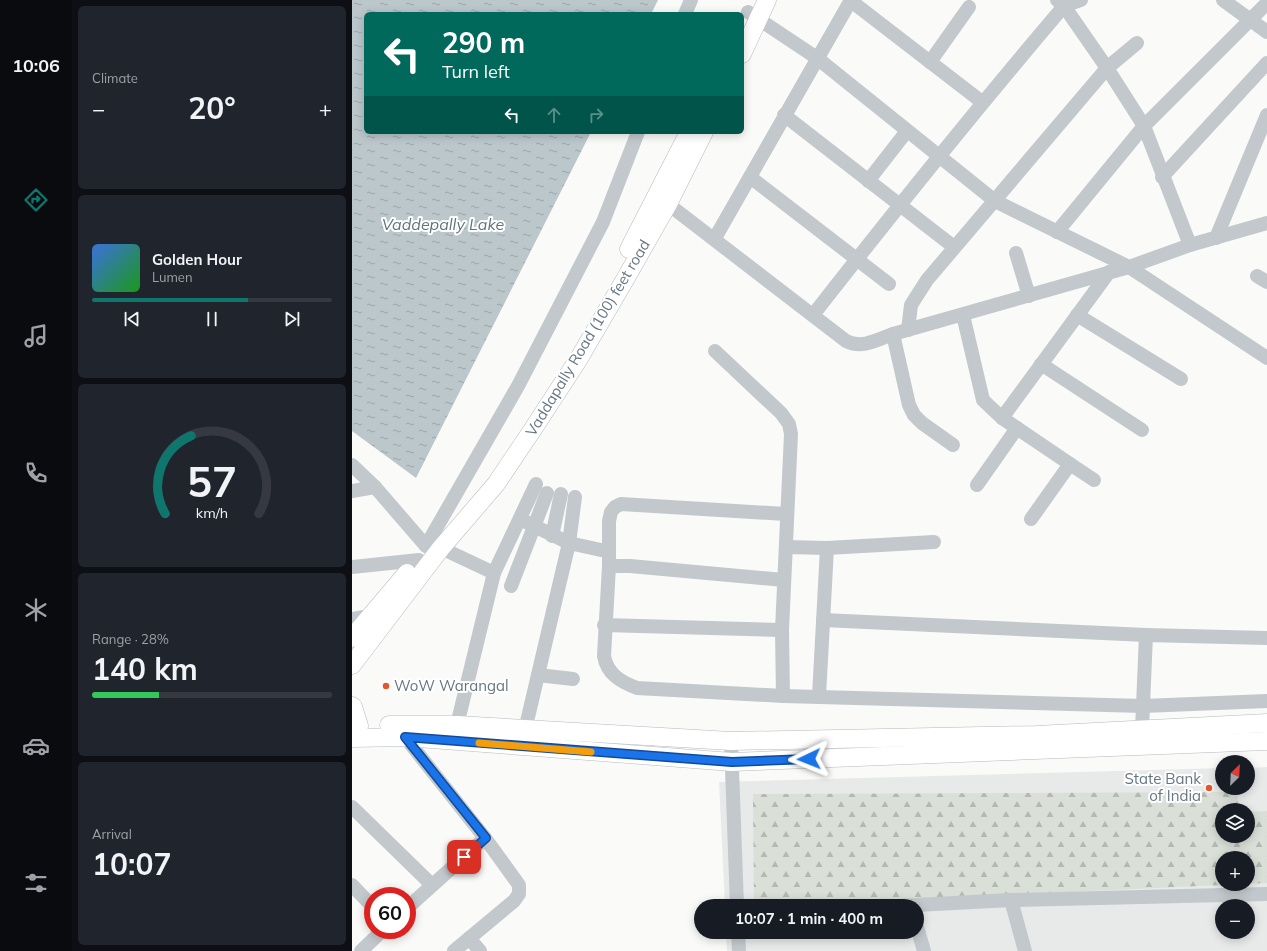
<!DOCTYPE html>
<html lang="en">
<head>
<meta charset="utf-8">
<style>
  :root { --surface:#171b24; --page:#20242c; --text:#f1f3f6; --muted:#9ea1a6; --line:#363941; --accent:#0f766e }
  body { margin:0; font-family:Mulish,sans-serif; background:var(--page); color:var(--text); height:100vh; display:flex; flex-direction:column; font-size:15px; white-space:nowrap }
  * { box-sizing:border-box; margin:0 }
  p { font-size:13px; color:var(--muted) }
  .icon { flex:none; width:22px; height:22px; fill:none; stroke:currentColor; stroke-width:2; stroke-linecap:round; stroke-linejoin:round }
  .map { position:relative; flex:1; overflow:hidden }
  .sheet { display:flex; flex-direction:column; gap:6px; padding:6px; background:#0d0f14; width:280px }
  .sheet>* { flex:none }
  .top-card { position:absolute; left:12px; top:12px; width:380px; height:122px; border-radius:6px; box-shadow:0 2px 10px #0003; background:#00695c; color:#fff; overflow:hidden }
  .needle { width:26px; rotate:24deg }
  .controls { position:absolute; left:863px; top:755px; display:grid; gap:8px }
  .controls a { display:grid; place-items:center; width:40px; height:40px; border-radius:50%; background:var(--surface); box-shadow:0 2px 10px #0003; font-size:20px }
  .speed { position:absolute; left:12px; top:887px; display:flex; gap:8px; font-size:20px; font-weight:700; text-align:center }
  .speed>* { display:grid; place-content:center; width:52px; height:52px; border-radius:50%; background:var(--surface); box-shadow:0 2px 10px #0003; line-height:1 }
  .speed .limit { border:6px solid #d22; background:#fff; color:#111 }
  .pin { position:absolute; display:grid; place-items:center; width:34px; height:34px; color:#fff; margin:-17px; border-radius:8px; box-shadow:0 2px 6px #0006 }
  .me { position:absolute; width:44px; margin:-22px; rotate:268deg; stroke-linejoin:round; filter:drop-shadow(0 0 3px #0008) }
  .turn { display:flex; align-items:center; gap:14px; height:84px; padding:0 12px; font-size:18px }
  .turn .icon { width:52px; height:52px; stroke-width:2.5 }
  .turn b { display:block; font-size:28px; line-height:34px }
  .lanes { display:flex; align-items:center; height:38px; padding:0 12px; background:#0003; justify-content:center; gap:20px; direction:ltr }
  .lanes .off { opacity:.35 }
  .big { font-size:30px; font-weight:700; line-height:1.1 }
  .sheet .widget { flex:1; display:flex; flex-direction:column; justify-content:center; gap:6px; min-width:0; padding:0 14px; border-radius:6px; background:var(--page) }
  .sheet .dial { align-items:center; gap:0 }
  .dial svg { height:104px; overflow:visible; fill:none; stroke:var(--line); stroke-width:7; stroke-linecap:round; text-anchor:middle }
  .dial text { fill:var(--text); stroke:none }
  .song { display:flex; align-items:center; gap:12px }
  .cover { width:48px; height:48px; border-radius:6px; background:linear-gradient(135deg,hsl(220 70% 55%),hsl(120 70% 35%)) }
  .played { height:4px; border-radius:2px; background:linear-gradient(90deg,var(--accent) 65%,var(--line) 65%) }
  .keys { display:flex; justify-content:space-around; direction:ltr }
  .heat { display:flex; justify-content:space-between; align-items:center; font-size:22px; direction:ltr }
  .charge { height:6px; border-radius:3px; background:linear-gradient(90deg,#34c759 28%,var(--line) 0) }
  .trip { position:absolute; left:342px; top:899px; width:230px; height:40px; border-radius:20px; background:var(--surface); box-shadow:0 2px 10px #0003; font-weight:700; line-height:40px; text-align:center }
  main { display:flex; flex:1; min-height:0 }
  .menu { display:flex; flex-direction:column; width:72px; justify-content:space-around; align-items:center; background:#090b0e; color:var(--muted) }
  .menu .icon { width:28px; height:28px }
  .menu .current { color:var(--accent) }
  .menu b { font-size:18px; color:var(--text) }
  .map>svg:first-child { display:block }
  .built { fill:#e8e9e9; fill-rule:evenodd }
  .forest { fill:url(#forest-firs); fill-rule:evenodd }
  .water { fill:url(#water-ripples) }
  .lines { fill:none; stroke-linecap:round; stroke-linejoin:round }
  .major-casing { stroke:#b5babe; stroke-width:19 }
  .highway-casing { stroke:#b4b9bd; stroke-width:21 }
  .minor { stroke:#c3c8cc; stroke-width:14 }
  .major { stroke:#fff; stroke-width:18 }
  .highway { stroke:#fff; stroke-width:20 }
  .route-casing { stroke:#114b97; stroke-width:10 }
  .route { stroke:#1a73e8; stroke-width:7 }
  .slow { stroke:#f59e0b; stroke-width:7 }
  .poi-dot { fill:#e4572e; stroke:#fff; stroke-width:1.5 }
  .labels { text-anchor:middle; stroke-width:4; stroke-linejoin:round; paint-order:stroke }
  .street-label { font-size:15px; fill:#657683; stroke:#fff }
  .poi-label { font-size:15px; fill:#657683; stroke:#fff; text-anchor:start }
  .water-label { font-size:16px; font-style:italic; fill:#60757c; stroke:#fff }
</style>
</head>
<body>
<main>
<nav class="menu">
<b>10:06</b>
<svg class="icon current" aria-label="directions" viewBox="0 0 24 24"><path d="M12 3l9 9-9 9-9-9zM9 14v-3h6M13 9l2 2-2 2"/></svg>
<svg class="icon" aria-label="music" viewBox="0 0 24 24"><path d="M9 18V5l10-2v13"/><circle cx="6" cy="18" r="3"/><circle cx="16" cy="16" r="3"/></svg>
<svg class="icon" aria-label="phone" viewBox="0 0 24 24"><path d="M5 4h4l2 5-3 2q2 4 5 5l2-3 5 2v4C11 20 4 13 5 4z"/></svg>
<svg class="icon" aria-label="climate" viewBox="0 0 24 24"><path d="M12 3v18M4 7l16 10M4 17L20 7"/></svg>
<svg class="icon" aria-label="car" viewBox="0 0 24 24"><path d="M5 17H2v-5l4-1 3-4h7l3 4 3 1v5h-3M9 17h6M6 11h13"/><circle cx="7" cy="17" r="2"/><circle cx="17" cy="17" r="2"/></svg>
<svg class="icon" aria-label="filters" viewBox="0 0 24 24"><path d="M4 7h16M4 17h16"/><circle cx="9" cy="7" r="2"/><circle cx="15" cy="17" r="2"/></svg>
</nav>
<section class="sheet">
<div class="widget"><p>Climate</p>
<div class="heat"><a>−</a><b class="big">20°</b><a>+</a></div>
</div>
<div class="widget">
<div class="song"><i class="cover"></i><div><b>Golden Hour</b><p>Lumen</p></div></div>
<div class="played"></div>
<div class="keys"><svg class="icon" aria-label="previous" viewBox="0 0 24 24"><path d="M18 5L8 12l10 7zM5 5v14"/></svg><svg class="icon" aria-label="pause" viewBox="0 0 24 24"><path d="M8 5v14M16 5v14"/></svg><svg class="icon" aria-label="next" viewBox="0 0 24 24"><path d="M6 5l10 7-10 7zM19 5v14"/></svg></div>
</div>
<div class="widget dial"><svg viewBox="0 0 100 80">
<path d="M14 69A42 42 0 1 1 86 69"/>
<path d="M14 69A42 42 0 0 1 34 9" stroke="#0f766e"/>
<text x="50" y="56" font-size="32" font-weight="700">57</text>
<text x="50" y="72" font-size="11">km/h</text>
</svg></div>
<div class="widget"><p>Range · 28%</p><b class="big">140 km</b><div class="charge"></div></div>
<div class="widget"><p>Arrival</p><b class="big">10:07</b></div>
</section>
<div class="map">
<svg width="915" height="951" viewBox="0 0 915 951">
  <defs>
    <pattern id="forest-firs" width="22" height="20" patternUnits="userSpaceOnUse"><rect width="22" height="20" fill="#dadfd7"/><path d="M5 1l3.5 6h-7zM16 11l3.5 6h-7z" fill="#b4b9b4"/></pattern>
    <pattern id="water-ripples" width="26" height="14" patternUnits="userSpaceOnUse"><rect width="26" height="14" fill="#bbc7cb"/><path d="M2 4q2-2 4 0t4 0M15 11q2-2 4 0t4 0" fill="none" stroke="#9ca6aa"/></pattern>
  </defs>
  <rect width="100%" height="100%" fill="#fafaf8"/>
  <path class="built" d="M915,767V951H375L374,932H565V906H373L367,782L870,768V788H896V768ZM870,810H896V836H870ZM870,858H896V884H870ZM870,906H896V932H870Z"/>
  <path class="forest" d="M885,792L887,810H870V836H896V812L915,811V883L402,906L401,794ZM870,858H896V884H870Z"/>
  <path class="water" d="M0,0H306L299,14H14V132H239L64,478L0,431Z"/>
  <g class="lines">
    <defs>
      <g id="major">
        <path d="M390,54L415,0"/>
        <path d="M277,249L337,132"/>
        <path d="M0,638L55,573"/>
        <path d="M0,665L89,548L144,484L181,429L226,360L271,283L316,204L352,132"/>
        <path d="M37,725H105L379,741L685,735L915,723"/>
        <path d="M0,738L53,737L380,762L915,741"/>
      </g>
      <path id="highway" d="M0,707L6,726"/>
    </defs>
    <use href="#major" class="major-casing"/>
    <use href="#highway" class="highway-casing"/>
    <g class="minor">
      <path d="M705,0L712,6L755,68L792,126L838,245"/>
      <path d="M871,0L915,32"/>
      <path d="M499,1L630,102"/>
      <path d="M396,12L465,58L643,201L777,267L915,358"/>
      <path d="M333,14L339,0"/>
      <path d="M578,62L617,7"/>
      <path d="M432,115L602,247"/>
      <path d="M398,177L537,284"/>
      <path d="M810,177L915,63"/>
      <path d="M516,181L555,131"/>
      <path d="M316,204L494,341C510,349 525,340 541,334L777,267L838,245L915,223"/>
      <path d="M705,232L792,126L915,3"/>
      <path d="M363,238L499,0"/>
      <path d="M864,238L915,115"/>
      <path d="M664,253L677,296"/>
      <path d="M905,276L915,282"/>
      <path d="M461,315C543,210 626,107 712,6L729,0"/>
      <path d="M611,315L631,400L650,418L718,464L679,519"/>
      <path d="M725,315L829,379"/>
      <path d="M556,330L559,305L575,280L755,68L785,43"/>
      <path d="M541,334L557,405L562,415L570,423L601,445"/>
      <path d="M363,351L429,413L437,424L439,434L430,630L431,696"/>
      <path d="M689,364L790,430"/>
      <path d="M650,418L757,272"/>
      <path d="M718,464L742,480"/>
      <path d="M0,465L23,487L74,546L89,548L142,573"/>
      <path d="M625,485L665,428"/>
      <path d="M0,491L23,487"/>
      <path d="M434,514L269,504L263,507L259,512L257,521V566L252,656C255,674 269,682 285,688L431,696L791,706L915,701"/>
      <path d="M174,522L217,543L249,550"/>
      <path d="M200,536L209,494"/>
      <path d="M74,546L166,386L251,222L286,132"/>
      <path d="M434,547L475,548L582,542"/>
      <path d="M257,566H278L432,580"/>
      <path d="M0,567L67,560"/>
      <path d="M159,586L195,493"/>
      <path d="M0,619L17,616"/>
      <path d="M471,620L794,635L915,638"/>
      <path d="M252,625L430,630"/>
      <path d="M186,675L221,679"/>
      <path d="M467,696L475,548"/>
      <path d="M105,725L142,573L184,484"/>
      <path d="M790,729L794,635"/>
      <path d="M173,730L217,543L223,497"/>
      <path d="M53,737L133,838L167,885V894L162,901L102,951"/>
      <path d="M379,741L385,906"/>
      <path d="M0,807L80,885"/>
      <path d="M0,885L21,907"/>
      <path d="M659,900L673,951"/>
      <path d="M545,906L659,900L915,894"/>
      <path d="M55,908L133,838"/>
      <path d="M565,927L572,951"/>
      <path d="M386,932L387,951"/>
      <path d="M117,938L128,951"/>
      <path d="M9,951L31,930"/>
    </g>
    <use href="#major" class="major"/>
    <use href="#highway" class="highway"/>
  </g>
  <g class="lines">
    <defs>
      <path id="route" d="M112,857L134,838L53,737L380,762L457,759"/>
    </defs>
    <use href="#route" class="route-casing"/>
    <use href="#route" class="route"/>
    <path class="slow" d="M127,743L239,752"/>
  </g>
  <g class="poi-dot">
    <circle cx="34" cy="686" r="4"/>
    <circle cx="857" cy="788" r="4"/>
  </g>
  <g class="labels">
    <g class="street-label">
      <text transform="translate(236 338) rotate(-59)" y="5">Vaddapally Road (100) feet road</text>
    </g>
    <g class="poi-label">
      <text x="42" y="691">WoW Warangal</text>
      <text x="849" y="784" text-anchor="end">State Bank<tspan x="849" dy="17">of India</tspan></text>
    </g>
    <g class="water-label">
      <text x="91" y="230">Vaddepally Lake</text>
    </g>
  </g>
</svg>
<div class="controls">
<a><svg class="needle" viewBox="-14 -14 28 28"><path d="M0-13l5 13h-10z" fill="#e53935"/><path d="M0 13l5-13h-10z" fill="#9ea1a6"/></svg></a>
<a><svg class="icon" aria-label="layers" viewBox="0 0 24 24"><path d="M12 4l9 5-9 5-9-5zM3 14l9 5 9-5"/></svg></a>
<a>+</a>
<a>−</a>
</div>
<div class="speed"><div class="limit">60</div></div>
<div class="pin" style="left:112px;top:857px;background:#d93025"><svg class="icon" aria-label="arrive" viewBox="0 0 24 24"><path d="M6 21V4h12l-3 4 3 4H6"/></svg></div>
<svg class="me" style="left:457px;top:759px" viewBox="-20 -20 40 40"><path d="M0-17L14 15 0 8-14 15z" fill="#1a73e8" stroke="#fff" stroke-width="4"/></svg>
<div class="trip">10:07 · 1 min · 400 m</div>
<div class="top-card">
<div class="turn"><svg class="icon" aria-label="left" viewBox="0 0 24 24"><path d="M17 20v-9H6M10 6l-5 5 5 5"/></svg><div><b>290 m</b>Turn left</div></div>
<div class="lanes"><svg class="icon" aria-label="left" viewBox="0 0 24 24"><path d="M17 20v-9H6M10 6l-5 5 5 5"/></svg><svg class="icon off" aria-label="ahead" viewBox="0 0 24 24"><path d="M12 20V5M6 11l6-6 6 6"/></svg><svg class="icon off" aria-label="right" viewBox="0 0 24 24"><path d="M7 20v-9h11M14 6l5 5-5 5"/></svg></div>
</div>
</div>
</main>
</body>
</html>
